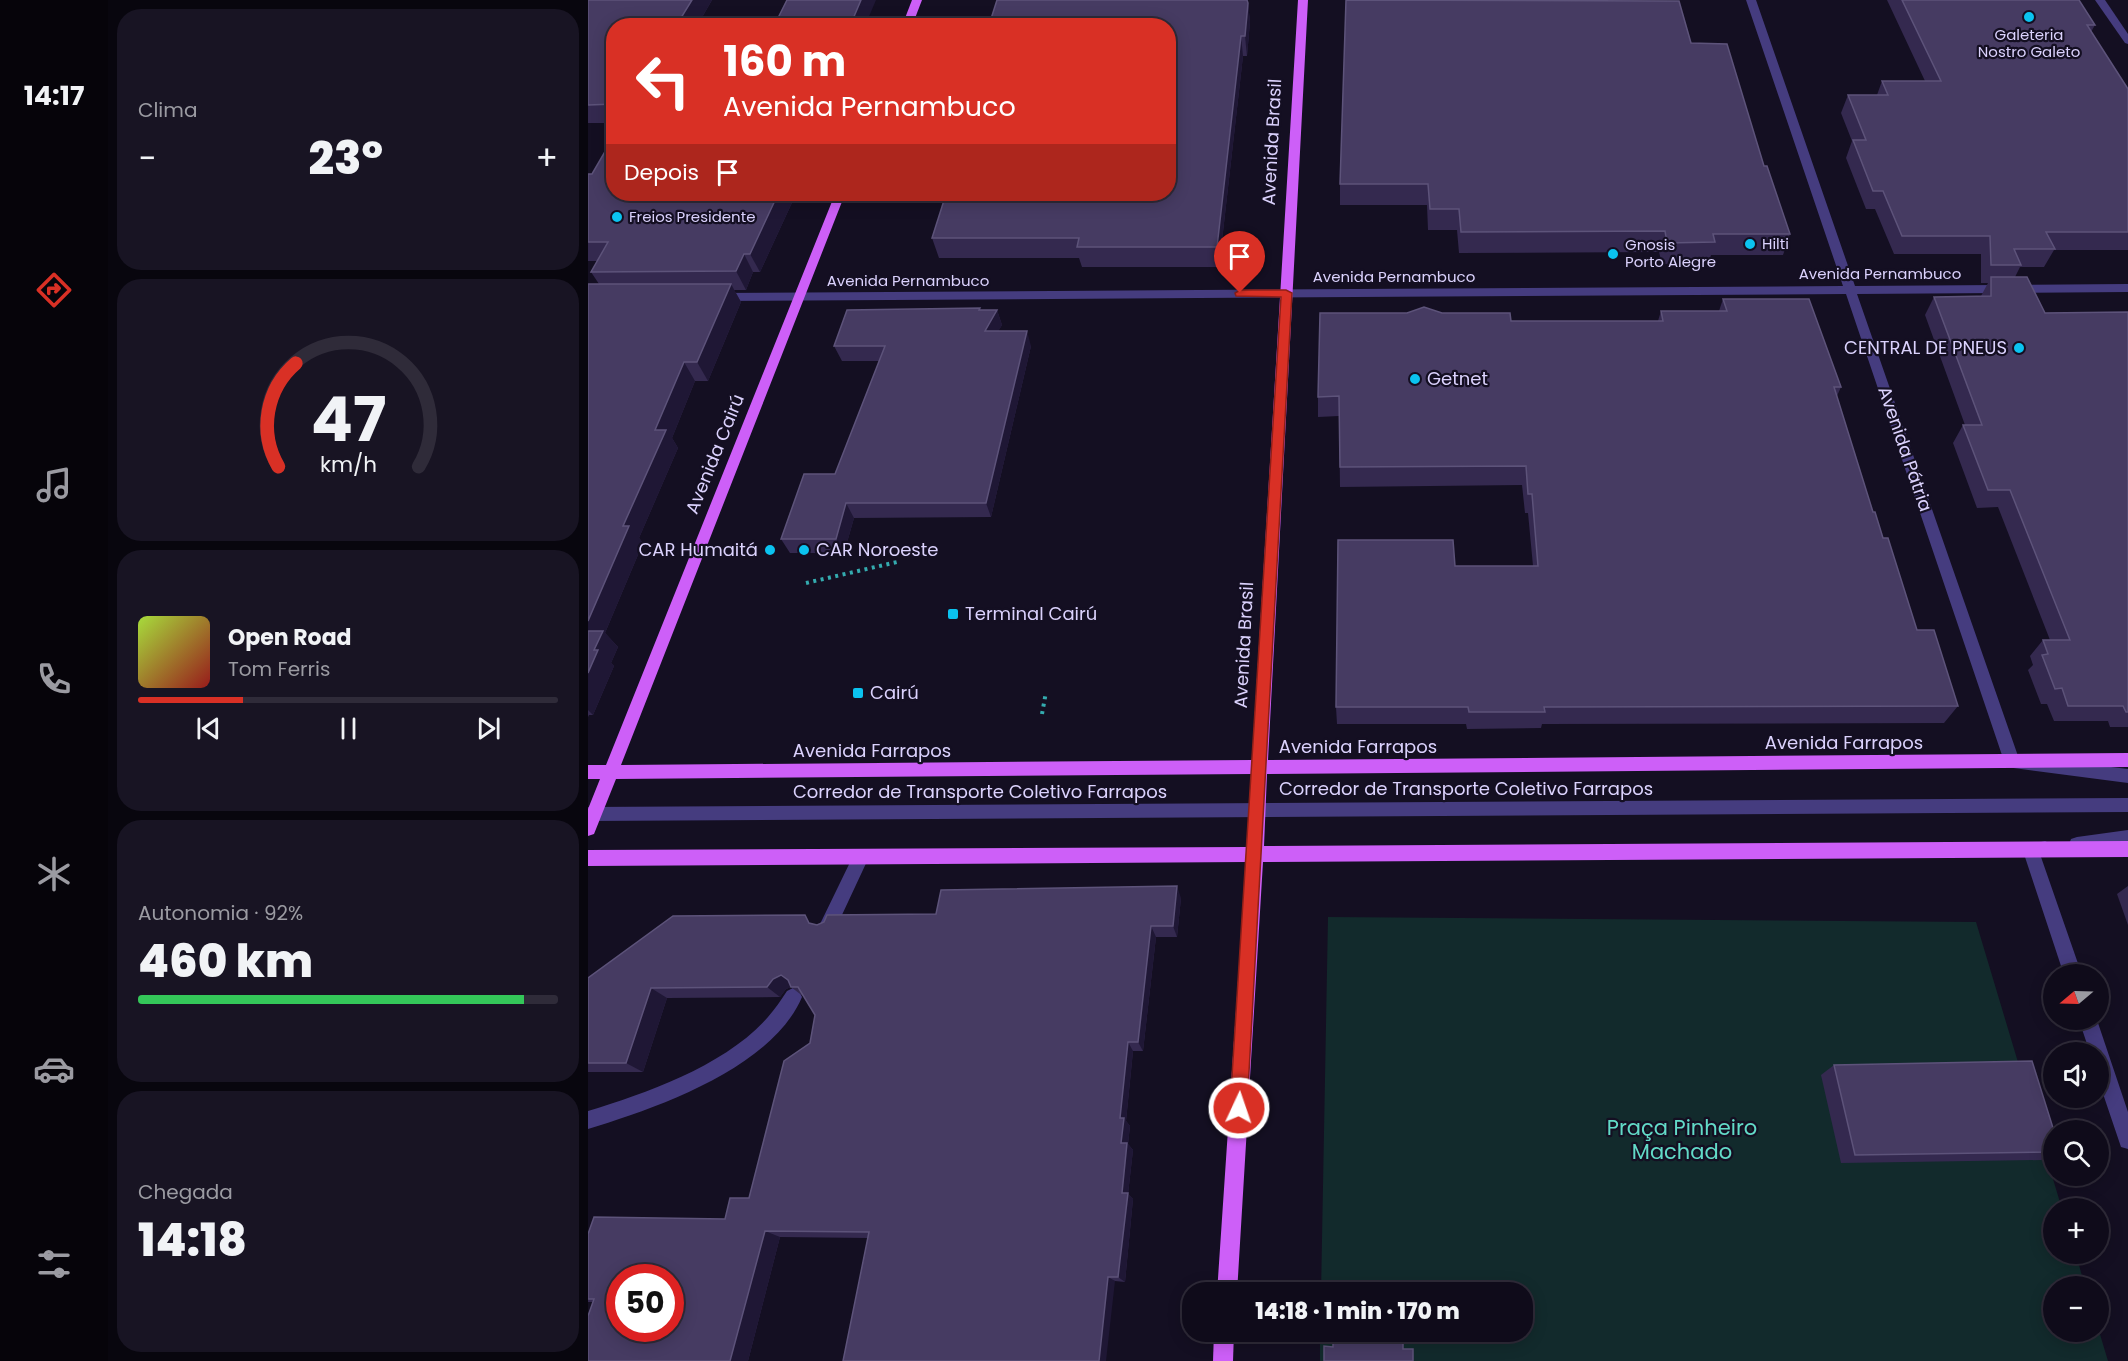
<!DOCTYPE html>
<html lang="pt">
<head>
<meta charset="utf-8">
<style>
  :root { --surface:#0f0b1a; --page:#181423; --text:#f1f3f6; --muted:#9b9ba2; --line:#2f2b39; --accent:#d93025 }
  body { margin:0; font-family:Poppins,sans-serif; background:var(--page); color:var(--text); height:100vh; display:flex; flex-direction:column; font-size:22px; white-space:nowrap }
  * { box-sizing:border-box; margin:0 }
  p { font-size:20px; color:var(--muted) }
  .icon { flex:none; width:33px; height:33px; fill:none; stroke:currentColor; stroke-width:2; stroke-linecap:round; stroke-linejoin:round }
  .map { position:relative; flex:1; overflow:hidden }
  .details { display:flex; flex-direction:column; gap:9px; padding:9px; background:#08060e; width:480px }
  .details>* { flex:none }
  .guide { position:absolute; left:18px; top:18px; width:570px; height:183px; border-radius:24px; box-shadow:0 3px 15px #0003,0 0 0 2px var(--line); background:#d93025; color:#fff; overflow:hidden }
  .needle { width:39px; rotate:251deg }
  .tools { position:absolute; left:1455px; top:964px; display:grid; gap:12px }
  .tools a { display:grid; place-items:center; width:66px; height:66px; border-radius:50%; background:var(--surface); box-shadow:0 3px 15px #0003,0 0 0 2px var(--line); font-size:30px }
  .speed { position:absolute; left:18px; top:1264px; display:flex; gap:12px; font-size:30px; font-weight:700; text-align:center }
  .speed>* { display:grid; place-content:center; width:78px; height:78px; border-radius:50%; background:var(--surface); box-shadow:0 3px 15px #0003,0 0 0 2px var(--line); line-height:1 }
  .speed .limit { border:9px solid #d22; background:#fff; color:#111 }
  .pin { position:absolute; display:grid; place-items:center; width:51px; height:51px; color:#fff; margin:-62px -26px; border-radius:50% 50% 50% 0; rotate:-45deg; box-shadow:0 0 6px #0007 }
  .pin .icon { rotate:45deg }
  .me { position:absolute; width:66px; margin:-33px; rotate:3deg; stroke-linejoin:round; filter:drop-shadow(0 0 4px #0008) }
  .turn { display:flex; align-items:center; gap:21px; height:126px; padding:0 18px; font-size:27px }
  .turn .icon { width:78px; height:78px; stroke-width:2.5 }
  .turn b { display:block; font-size:42px; line-height:51px }
  .then { display:flex; align-items:center; height:57px; padding:0 18px; background:#0003; gap:12px; font-size:22px }
  .big { font-size:45px; font-weight:800; line-height:1.1 }
  .details .widget { flex:1; display:flex; flex-direction:column; justify-content:center; gap:9px; min-width:0; padding:0 21px; border-radius:24px; background:var(--page) }
  .details .dial { align-items:center; gap:0 }
  .dial svg { height:156px; overflow:visible; fill:none; stroke:var(--line); stroke-width:7; stroke-linecap:round; text-anchor:middle }
  .dial text { fill:var(--text); stroke:none }
  .song { display:flex; align-items:center; gap:18px }
  .cover { width:72px; height:72px; border-radius:9px; background:linear-gradient(135deg,hsl(80 70% 55%),hsl(0 70% 35%)) }
  .played { height:6px; border-radius:3px; background:linear-gradient(90deg,var(--accent) 25%,var(--line) 25%) }
  .keys { display:flex; justify-content:space-around; direction:ltr }
  .heat { display:flex; justify-content:space-between; align-items:center; font-size:33px; direction:ltr }
  .charge { height:9px; border-radius:4px; background:linear-gradient(90deg,#34c759 92%,var(--line) 0) }
  .trip { position:absolute; left:594px; top:1282px; width:351px; height:60px; border-radius:24px; background:var(--surface); box-shadow:0 3px 15px #0003,0 0 0 2px var(--line); font-weight:800; line-height:60px; text-align:center }
  main { display:flex; flex:1; min-height:0 }
  .tabs { display:flex; flex-direction:column; width:108px; justify-content:space-around; align-items:center; background:#06040a; color:var(--muted) }
  .tabs .icon { width:42px; height:42px }
  .tabs .selected { color:var(--accent) }
  .tabs b { font-size:27px; color:var(--text) }
  .map>svg:first-child { display:block }
  .green { fill:#122a2c }
  .lines { fill:none; stroke-linecap:round; stroke-linejoin:round }
  .path { stroke:#34abaf; stroke-width:4; stroke-dasharray:3 4.5; stroke-linecap:butt }
  .minor { fill:#453c7f; fill-rule:evenodd }
  .major { fill:#cd5ff8; fill-rule:evenodd }
  .wall { fill:#34294f }
  .shaded-wall { fill:#1f1735 }
  .building { fill:#463b62; stroke:#5d537a; stroke-width:1.5; fill-rule:evenodd }
  .route { fill:#d93025; stroke:#8d1f18; stroke-width:1.5 }
  .poi-dot { fill:#0bc3f0; stroke:#140f22; stroke-width:2 }
  .labels { text-anchor:middle; stroke-width:4.5; stroke-linejoin:round; paint-order:stroke }
  .far-poi-label { font-size:15px; fill:#dbd2fd; stroke:#140f22; text-anchor:start }
  .far-street-label { font-size:15px; fill:#dbd2fd; stroke:#140f22 }
  .street-label { font-size:18px; fill:#dbd2fd; stroke:#140f22 }
  .poi-label { font-size:18px; fill:#dbd2fd; stroke:#140f22; text-anchor:start }
  .near-park-label { font-size:21px; fill:#62dac7; stroke:#140f22 }
</style>
</head>
<body>
<main>
<nav class="tabs">
<b>14:17</b>
<svg class="icon selected" aria-label="directions" viewBox="0 0 24 24"><path d="M12 3l9 9-9 9-9-9zM9 14v-3h6M13 9l2 2-2 2"/></svg>
<svg class="icon" aria-label="music" viewBox="0 0 24 24"><path d="M9 18V5l10-2v13"/><circle cx="6" cy="18" r="3"/><circle cx="16" cy="16" r="3"/></svg>
<svg class="icon" aria-label="phone" viewBox="0 0 24 24"><path d="M5 4h4l2 5-3 2q2 4 5 5l2-3 5 2v4C11 20 4 13 5 4z"/></svg>
<svg class="icon" aria-label="climate" viewBox="0 0 24 24"><path d="M12 3v18M4 7l16 10M4 17L20 7"/></svg>
<svg class="icon" aria-label="car" viewBox="0 0 24 24"><path d="M5 17H2v-5l4-1 3-4h7l3 4 3 1v5h-3M9 17h6M6 11h13"/><circle cx="7" cy="17" r="2"/><circle cx="17" cy="17" r="2"/></svg>
<svg class="icon" aria-label="filters" viewBox="0 0 24 24"><path d="M4 7h16M4 17h16"/><circle cx="9" cy="7" r="2"/><circle cx="15" cy="17" r="2"/></svg>
</nav>
<section class="details">
<div class="widget"><p>Clima</p>
<div class="heat"><a>−</a><b class="big">23°</b><a>+</a></div>
</div>
<div class="widget dial"><svg viewBox="0 0 100 80">
<path d="M14 69A42 42 0 1 1 86 69"/>
<path d="M14 69A42 42 0 0 1 23 16" stroke="#d93025"/>
<text x="50" y="56" font-size="32" font-weight="700">47</text>
<text x="50" y="72" font-size="11">km/h</text>
</svg></div>
<div class="widget">
<div class="song"><i class="cover"></i><div><b>Open Road</b><p>Tom Ferris</p></div></div>
<div class="played"></div>
<div class="keys"><svg class="icon" aria-label="previous" viewBox="0 0 24 24"><path d="M18 5L8 12l10 7zM5 5v14"/></svg><svg class="icon" aria-label="pause" viewBox="0 0 24 24"><path d="M8 5v14M16 5v14"/></svg><svg class="icon" aria-label="next" viewBox="0 0 24 24"><path d="M6 5l10 7-10 7zM19 5v14"/></svg></div>
</div>
<div class="widget"><p>Autonomia · 92%</p><b class="big">460 km</b><div class="charge"></div></div>
<div class="widget"><p>Chegada</p><b class="big">14:18</b></div>
</section>
<div class="map">
<svg width="1540" height="1361" viewBox="0 0 1540 1361">
  <rect width="100%" height="100%" fill="#140f22"/>
  <path class="green" d="M740,917L1388,922L1474,1209H1466V1254H1488L1497,1287H1466V1332L1511,1331L1520,1361H732V1332H934V1293H733Z"/>
  <g class="lines">
    <g class="path">
      <path d="M218,583L309,562"/>
      <path d="M454,714L458,692"/>
    </g>
    <g class="minor">
      <path d="M1158,0H1168L1267,286L1540,284V292L1269,294L1430,756L1540,769V783L1418,767L1258,294L130,301L124,297L130,293L1255,286Z"/>
      <path d="M1507,0H1517L1540,34V44L1537,43Z"/>
      <path d="M142,21L145,22L146,26H136Z"/>
      <path d="M1540,798V812L0,821V807Z"/>
      <path d="M1540,830V844L1489,851L1483,849L1481,844L1483,839L1489,837Z"/>
      <path d="M1457,841L1463,844L1465,849L1463,854L1453,857L1494,975H1476L1435,851L1437,846Z"/>
      <path d="M273,849L279,852L281,857L246,932L240,934L234,932L231,926L234,920L267,852Z"/>
      <path d="M205,988L211,991L214,997C184,1068 69,1108 0,1129V1111C59,1093 138,1065 180,1017C187,1009 193,1000 199,991Z"/>
      <path d="M1491,1020H1509L1540,1112V1149L1533,1147L1510,1079V1053H1502Z"/>
    </g>
    <g class="major">
      <path d="M324,0H334L324,26H314Z"/>
      <path d="M710,0H720L680,760L1540,753V767L679,774L676,846L1540,841V857L675,862L649,1293H629L658,862L0,866V850L659,847L664,774L28,779L6,834L0,836V809L12,779H0V765H18L247,194H257L33,765L664,760Z"/>
      <path d="M626,1332H646L645,1361H625Z"/>
    </g>
  </g>
  <g class="wall">
    <path d="M0,0H124L109,26H26V123H0Z"/>
    <path d="M1299,0H1491L1507,25L1503,32L1540,89V250H1466L1456,267H1432L1427,277L1457,313L1540,312V727H1522L1520,721H1466L1459,704H1453L1440,670L1445,665L1442,656L1455,640H1462L1410,507L1389,508L1365,443L1375,425H1377L1337,315L1346,297L1393,296L1400,283H1393V254H1306L1287,209H1278L1258,158L1264,141L1253,113L1260,95H1289L1294,81H1337Z"/>
    <path d="M660,3L662,22L659,56H655L631,267H494L491,258H351L344,238Z"/>
    <path d="M1103,43L1176,166L1202,234L1195,255H1123L1121,263L1074,264L1071,252L871,253L869,230H840L839,205H752V184Z"/>
    <path d="M0,174L26,194H208L172,272H165L158,290H146L153,302L120,381H107L84,438L90,448L51,538L55,543L17,633L30,647L23,663L26,666L5,715H1L0,717V284H11L3,272L9,261H0Z"/>
    <path d="M1135,299L1253,387L1249,396L1285,512L1329,630L1370,706L1356,723L954,724L953,728L879,729L878,724H749L748,707L867,566H945L940,513H937L934,485L752,487L751,416L730,417V397L854,313L923,321H1070L1073,311H1131Z"/>
    <path d="M392,310H409L414,325L410,331L443,346L403,517L266,518L256,553H202L193,539L247,474L291,361H254L246,346Z"/>
    <path d="M1540,886V925L1529,894Z"/>
    <path d="M593,898L589,937H568L555,1051H545L538,1121L542,1126L540,1144L545,1150L540,1194L545,1199L537,1282L527,1281L280,1238L192,1237L160,1361H0L5,1302H0V1234L137,1219L161,1198L222,1043L227,1015L216,997L203,987L198,989L192,997L79,998L55,1072H0V978L226,924L229,925L348,914Z"/>
    <path d="M1246,1065L1466,1131V1155L1453,1160L1253,1163L1233,1075Z"/>
  </g>
  <g class="shaded-wall">
    <path d="M104,0H124L109,26H88Z"/>
    <path d="M273,0H288L277,26H262Z"/>
    <path d="M660,3L662,22L659,56L657,36Z"/>
    <path d="M653,36L655,56L631,267L629,247Z"/>
    <path d="M190,194H208L172,272L162,254Z"/>
    <path d="M156,254L165,272L158,290L148,271Z"/>
    <path d="M143,284L153,302L120,381L109,362Z"/>
    <path d="M409,310L414,325L402,346L397,331Z"/>
    <path d="M439,331L443,346L403,517L398,503Z"/>
    <path d="M96,362L107,381L84,438L90,448L51,538L55,543L17,633L30,647L23,663L26,666L5,715L0,710V673L6,650L0,636V621L35,526L67,430Z"/>
    <path d="M258,503L266,518L256,553L248,539Z"/>
    <path d="M589,886L593,898L589,937L585,926Z"/>
    <path d="M563,926L568,937L555,1051L550,1042Z"/>
    <path d="M193,975L206,986L198,989L192,997L179,987L185,979Z"/>
    <path d="M63,988L79,998L55,1072L38,1063Z"/>
    <path d="M540,1042L545,1051L538,1121L542,1126L540,1144L545,1150L540,1194L545,1199L537,1282L530,1277L534,1193L532,1118Z"/>
    <path d="M177,1231L192,1237L160,1361H142Z"/>
    <path d="M520,1277L527,1281L518,1361H511Z"/>
  </g>
  <g class="building">
    <path d="M0,0H104L88,26H26V104L0,105Z"/>
    <path d="M199,0H273L262,26H186Z"/>
    <path d="M409,0H659L660,3L657,36H653L629,247H489L491,238H344L358,194H580V26H397L401,25Z"/>
    <path d="M758,0L1091,1L1103,43L1139,44L1176,166H1179L1202,234H1125L1127,242L1079,243L1077,231L873,232L871,209H842L840,184H752Z"/>
    <path d="M1314,0H1491L1507,25H1499L1540,89V232H1458L1467,249H1426L1433,265H1403L1402,236H1314L1295,191H1285L1265,140H1278L1260,95H1300L1294,81H1353Z"/>
    <path d="M26,136V194H190L162,254H156L148,271L3,272L20,242H0V174H4Z"/>
    <path d="M1403,277H1439L1457,313L1540,312V712H1538L1535,706H1480L1474,688L1467,689L1454,655L1460,654L1455,640H1482L1422,490H1400L1375,425H1394L1346,297L1403,296Z"/>
    <path d="M0,284H143L109,362H96L67,430H78L35,526H41L0,621Z"/>
    <path d="M1135,299H1221L1253,387H1246L1285,512H1287L1295,538H1300L1329,630H1346L1370,706L956,707L957,712H881L880,707H748L750,540H865L867,566H950L944,494H940L938,466L752,467L751,396L730,397L732,313H819L836,307L854,313H922L923,321H1075L1073,311H1139Z"/>
    <path d="M392,308L391,310H409L397,331H439L398,503H258L248,539H193L216,474H247L297,346H246L259,310Z"/>
    <path d="M0,631H15L6,650H10L0,673Z"/>
    <path d="M589,886L585,926H563L550,1042H540L532,1118H536L533,1143H539L534,1193H540L530,1277H520L511,1361H255L281,1232L177,1231L142,1361H0V1316L6,1299H0V1234L6,1217L137,1219L142,1198H161L196,1061L222,1043L227,1015L210,987H203L200,980L193,975L185,979L179,987L63,988L38,1063H0V978L85,916L217,915L221,923L229,925L236,922L239,915L348,914L353,890ZM32,1278H82V1329H32Z"/>
    <path d="M1444,1061L1466,1131V1152L1267,1155L1246,1065Z"/>
    <path d="M745,1332H815V1349H825V1361H736V1346L745,1347Z"/>
  </g>
  <path class="route" d="M652,290H698L704,293L659,1108L657,1114L651,1116L645,1114L642,1108L693,297L648,296L647,293Z"/>
  <g class="poi-dot">
    <circle cx="1441" cy="17" r="6"/>
    <circle cx="29" cy="217" r="6"/>
    <circle cx="1162" cy="244" r="6"/>
    <circle cx="1025" cy="254" r="6"/>
    <circle cx="1431" cy="348" r="6"/>
    <circle cx="827" cy="379" r="6"/>
    <circle cx="182" cy="550" r="6"/>
    <circle cx="216" cy="550" r="6"/>
    <rect x="359" y="608" width="12" height="12" rx="3"/>
    <rect x="264" y="687" width="12" height="12" rx="3"/>
  </g>
  <g class="labels">
    <g class="far-poi-label">
      <text x="1441" y="40" text-anchor="middle">Galeteria<tspan x="1441" dy="17">Nostro Galeto</tspan></text>
      <text x="41" y="222">Freios Presidente</text>
      <text x="1174" y="249">Hilti</text>
      <text x="1037" y="250">Gnosis<tspan x="1037" dy="17">Porto Alegre</tspan></text>
    </g>
    <g class="far-street-label">
      <text x="1292" y="279">Avenida Pernambuco</text>
      <text x="806" y="282">Avenida Pernambuco</text>
      <text x="320" y="286">Avenida Pernambuco</text>
    </g>
    <g class="street-label">
      <text transform="translate(684 142) rotate(-87)" y="6">Avenida Brasil</text>
      <text transform="translate(1317 449) rotate(71)" y="6">Avenida Pátria</text>
      <text transform="translate(127 454) rotate(-68)" y="6">Avenida Cairú</text>
      <text transform="translate(656 645) rotate(-87)" y="6">Avenida Brasil</text>
      <text x="1256" y="749">Avenida Farrapos</text>
      <text x="770" y="753">Avenida Farrapos</text>
      <text x="284" y="757">Avenida Farrapos</text>
      <text x="878" y="795">Corredor de Transporte Coletivo Farrapos</text>
      <text x="392" y="798">Corredor de Transporte Coletivo Farrapos</text>
    </g>
    <g class="poi-label">
      <text x="1419" y="354" text-anchor="end">CENTRAL DE PNEUS</text>
      <text x="839" y="385">Getnet</text>
      <text x="170" y="556" text-anchor="end">CAR Humaitá</text>
      <text x="228" y="556">CAR Noroeste</text>
      <text x="377" y="620">Terminal Cairú</text>
      <text x="282" y="699">Cairú</text>
    </g>
    <g class="near-park-label">
      <text x="1094" y="1135">Praça Pinheiro<tspan x="1094" dy="24">Machado</tspan></text>
    </g>
  </g>
</svg>
<div class="tools">
<a><svg class="needle" viewBox="-14 -14 28 28"><path d="M0-13l5 13h-10z" fill="#e53935"/><path d="M0 13l5-13h-10z" fill="#9b9ba2"/></svg></a>
<a><svg class="icon" aria-label="sound" viewBox="0 0 24 24"><path d="M4 9h4l5-4v14l-5-4H4zM17 9q2 3 0 6"/></svg></a>
<a><svg class="icon" aria-label="search" viewBox="0 0 24 24"><circle cx="10" cy="10" r="6"/><path d="M15 15l6 6"/></svg></a>
<a>+</a>
<a>−</a>
</div>
<div class="speed"><div class="limit">50</div></div>
<div class="pin" style="left:652px;top:293px;background:#d93025"><svg class="icon" aria-label="arrive" viewBox="0 0 24 24"><path d="M6 21V4h12l-3 4 3 4H6"/></svg></div>
<svg class="me" style="left:651px;top:1108px" viewBox="-20 -20 40 40"><circle r="17" fill="#d93025" stroke="#fff" stroke-width="3"/><path d="M0-11L8 9 0 5-8 9z" fill="#fff"/></svg>
<div class="trip">14:18 · 1 min · 170 m</div>
<div class="guide">
<div class="turn"><svg class="icon" aria-label="left" viewBox="0 0 24 24"><path d="M17 20v-9H6M10 6l-5 5 5 5"/></svg><div><b>160 m</b>Avenida Pernambuco</div></div>
<div class="then">Depois<svg class="icon" aria-label="arrive" viewBox="0 0 24 24"><path d="M6 21V4h12l-3 4 3 4H6"/></svg></div>
</div>
</div>
</main>
</body>
</html>
